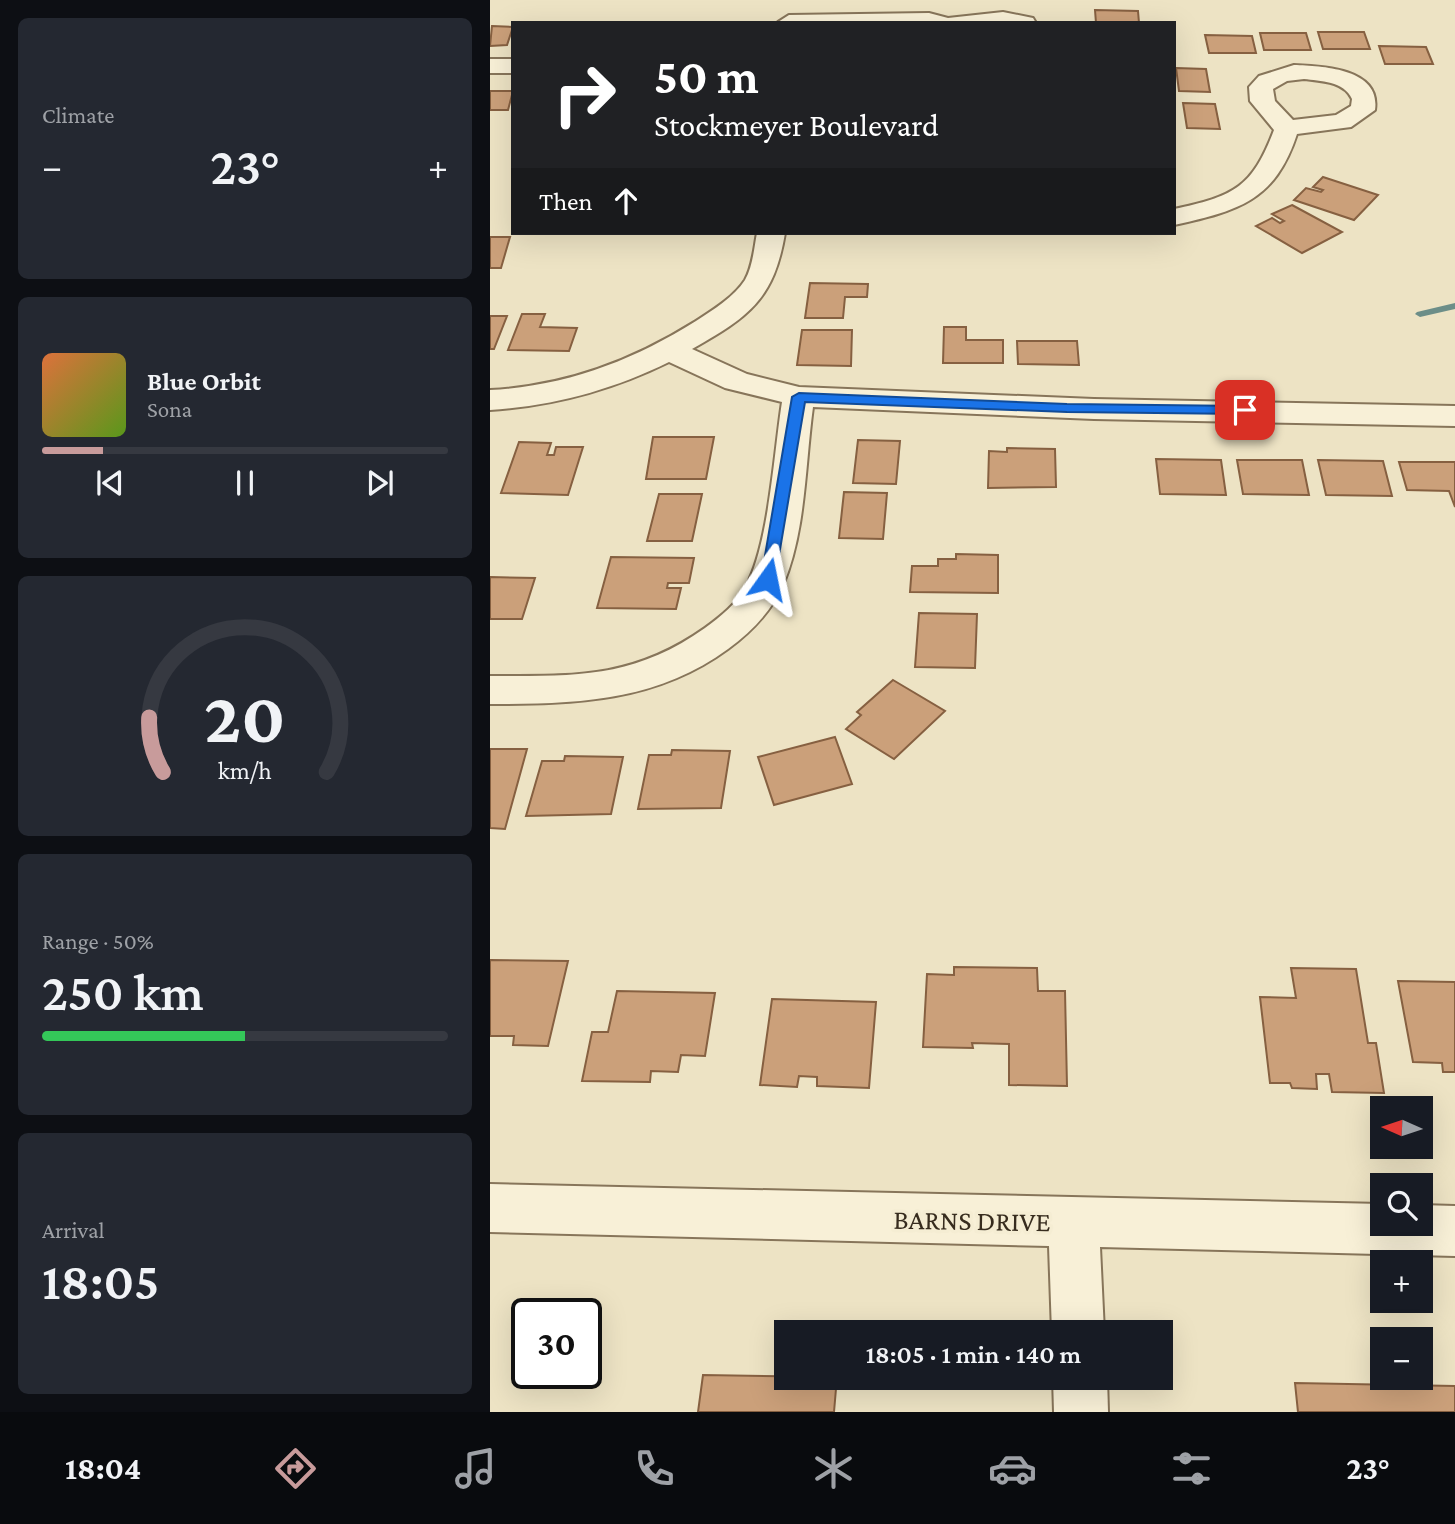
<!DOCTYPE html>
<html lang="en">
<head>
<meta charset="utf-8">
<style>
  :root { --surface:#171b24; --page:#242831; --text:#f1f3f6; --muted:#9ea1a6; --line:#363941; --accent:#c89b9b }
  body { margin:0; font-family:"Crimson Pro",serif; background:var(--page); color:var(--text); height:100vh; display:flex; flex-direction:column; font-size:26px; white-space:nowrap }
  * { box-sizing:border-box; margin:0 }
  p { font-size:23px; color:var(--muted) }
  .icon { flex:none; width:38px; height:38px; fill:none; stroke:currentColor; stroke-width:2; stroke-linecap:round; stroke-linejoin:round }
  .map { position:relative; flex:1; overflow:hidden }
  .details { display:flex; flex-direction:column; gap:18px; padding:18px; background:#0d0f14; width:490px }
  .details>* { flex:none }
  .banner { position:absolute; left:21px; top:21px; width:665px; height:214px; border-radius:0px; box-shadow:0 7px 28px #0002; background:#202124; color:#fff; overflow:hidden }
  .needle { width:46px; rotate:273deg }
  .fabs { position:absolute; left:880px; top:1096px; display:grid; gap:14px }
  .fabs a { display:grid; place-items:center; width:63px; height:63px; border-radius:0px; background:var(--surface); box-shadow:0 7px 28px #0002; font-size:35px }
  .speed { position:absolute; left:21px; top:1298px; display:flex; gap:14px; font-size:35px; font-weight:700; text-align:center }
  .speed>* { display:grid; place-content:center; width:91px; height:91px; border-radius:50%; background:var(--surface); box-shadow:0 7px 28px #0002; line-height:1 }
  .speed .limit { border:4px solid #111; border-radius:10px; background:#fff; color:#111 }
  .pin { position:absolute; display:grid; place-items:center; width:60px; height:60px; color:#fff; margin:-30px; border-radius:14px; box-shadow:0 4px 10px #0006 }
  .me { position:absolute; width:77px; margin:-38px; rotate:12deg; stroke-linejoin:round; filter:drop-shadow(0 0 5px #0008) }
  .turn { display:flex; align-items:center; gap:24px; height:147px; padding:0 28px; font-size:32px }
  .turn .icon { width:91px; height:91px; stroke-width:2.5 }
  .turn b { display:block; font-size:49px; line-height:60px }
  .then { display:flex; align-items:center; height:66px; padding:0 28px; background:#0003; gap:14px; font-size:26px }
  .big { font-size:52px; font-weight:600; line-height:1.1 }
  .details .tile { flex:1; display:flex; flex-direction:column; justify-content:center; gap:10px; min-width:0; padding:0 24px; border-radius:10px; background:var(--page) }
  .details .dial { align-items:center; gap:0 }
  .dial svg { height:182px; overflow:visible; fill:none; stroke:var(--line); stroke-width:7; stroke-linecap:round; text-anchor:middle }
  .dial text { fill:var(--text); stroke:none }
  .song { display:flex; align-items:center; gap:21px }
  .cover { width:84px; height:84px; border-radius:10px; background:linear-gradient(135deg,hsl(20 70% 55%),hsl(90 70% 35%)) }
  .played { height:7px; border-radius:4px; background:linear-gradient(90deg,var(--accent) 15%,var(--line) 15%) }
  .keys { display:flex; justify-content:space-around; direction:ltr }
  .heat { display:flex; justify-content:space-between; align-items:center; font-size:38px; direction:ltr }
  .charge { height:10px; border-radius:5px; background:linear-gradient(90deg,#34c759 50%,var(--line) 0) }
  .trip { position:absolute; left:284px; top:1320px; width:399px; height:70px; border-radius:0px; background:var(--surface); box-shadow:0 7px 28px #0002; font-weight:600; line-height:70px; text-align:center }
  .dock { display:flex; height:112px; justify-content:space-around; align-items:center; background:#090b0e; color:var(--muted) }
  .dock .icon { width:49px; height:49px }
  .dock .current { color:var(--accent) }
  .dock b { font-size:32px; color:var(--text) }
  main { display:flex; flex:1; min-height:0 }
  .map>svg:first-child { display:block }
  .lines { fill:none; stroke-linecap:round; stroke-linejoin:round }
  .stream { fill:#6c8e88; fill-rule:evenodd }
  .building { fill:#cba07a; stroke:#866041; stroke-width:2 }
  .minor-casing { stroke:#87755a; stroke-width:4 }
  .minor { fill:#f8f0d7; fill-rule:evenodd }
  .route { fill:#1a73e8; stroke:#114b97; stroke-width:2 }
  .labels { text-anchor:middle; stroke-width:7; stroke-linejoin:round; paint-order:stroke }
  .near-street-label { font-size:28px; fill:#372c1e; stroke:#f5edd3 }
</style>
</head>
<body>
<main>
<section class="details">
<div class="tile"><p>Climate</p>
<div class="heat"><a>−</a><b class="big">23°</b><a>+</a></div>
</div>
<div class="tile">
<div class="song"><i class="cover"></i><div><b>Blue Orbit</b><p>Sona</p></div></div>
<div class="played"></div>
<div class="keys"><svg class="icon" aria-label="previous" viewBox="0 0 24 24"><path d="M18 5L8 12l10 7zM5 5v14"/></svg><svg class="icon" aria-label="pause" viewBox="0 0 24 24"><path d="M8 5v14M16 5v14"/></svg><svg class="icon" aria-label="next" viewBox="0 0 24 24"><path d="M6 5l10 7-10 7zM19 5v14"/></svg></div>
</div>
<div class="tile dial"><svg viewBox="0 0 100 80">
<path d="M14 69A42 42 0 1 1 86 69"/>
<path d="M14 69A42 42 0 0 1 8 45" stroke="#c89b9b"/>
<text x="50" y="56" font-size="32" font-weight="700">20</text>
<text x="50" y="72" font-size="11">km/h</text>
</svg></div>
<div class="tile"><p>Range · 50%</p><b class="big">250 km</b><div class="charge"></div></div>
<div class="tile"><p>Arrival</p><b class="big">18:05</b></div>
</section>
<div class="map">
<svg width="965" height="1412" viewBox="0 0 965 1412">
  <rect width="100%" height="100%" fill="#ede3c4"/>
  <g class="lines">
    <path class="stream" d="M965,303V309L930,317L925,314L927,312Z"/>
  </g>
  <g class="building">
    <path d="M605,10L648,11L649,23H606Z"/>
    <path d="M2,26L23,27L17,45L0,46Z"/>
    <path d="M828,32H874L880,49H833Z"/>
    <path d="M770,33H816L821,50H774Z"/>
    <path d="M715,35L762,36L766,53H719Z"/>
    <path d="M889,46L936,47L943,64H895Z"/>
    <path d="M686,68L716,69L720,92L689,91Z"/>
    <path d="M0,91H23L18,110H0Z"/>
    <path d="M693,103L725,104L730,129L697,128Z"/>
    <path d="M833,177L888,195L864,220L804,200L816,188L831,192L833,190L823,187Z"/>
    <path d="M802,205L852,232L812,253L766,226L782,218L790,223L794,221L782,214Z"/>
    <path d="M0,237H20L11,268H0Z"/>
    <path d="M320,283L378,284L377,297H355L353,318H315Z"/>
    <path d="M32,314H55L50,327L87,328L79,351L18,350Z"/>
    <path d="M0,316H17L4,349H0Z"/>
    <path d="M454,327H476V340H513V363H453Z"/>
    <path d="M312,330H362L361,366L307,365Z"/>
    <path d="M527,341H587L589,365L528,364Z"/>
    <path d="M163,437H224L216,479H156Z"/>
    <path d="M368,440L410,441L406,484L363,483Z"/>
    <path d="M29,442L61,443L57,455H64L66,447H93L78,495L11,493Z"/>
    <path d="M517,448L565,449L566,487L498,488L499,451L517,452Z"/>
    <path d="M666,459L731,460L736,495L670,494Z"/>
    <path d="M747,460H812L819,495L753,494Z"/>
    <path d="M828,460L893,461L902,496L836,495Z"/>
    <path d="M909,462H965V507L959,491L917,490Z"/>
    <path d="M354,492L397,493L393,539L349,538Z"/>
    <path d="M169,494H212L202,541H157Z"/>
    <path d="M466,554L508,555V593L420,592L422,566H448V559H466Z"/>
    <path d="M121,557L204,558L199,583H178L177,588H191L186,609L107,608Z"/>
    <path d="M0,577L45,578L32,619H0Z"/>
    <path d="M429,613L487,614L485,668L425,667Z"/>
    <path d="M403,680L455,711L404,759L356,729L371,715L367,712Z"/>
    <path d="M345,737L362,784L284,805L268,757Z"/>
    <path d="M0,749H37L15,829L0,828Z"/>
    <path d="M182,750L240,751L231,808L148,809L159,755H181Z"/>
    <path d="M75,756L133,757L121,814L36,816L52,761H74Z"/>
    <path d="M0,960L78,961L58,1046L23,1045L24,1036H0Z"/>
    <path d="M464,967L547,968L548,991H575L577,1086L519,1085V1044L482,1043L483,1048L433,1047L437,974L464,975Z"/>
    <path d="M801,968L866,969L878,1043H886L894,1093L842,1092L839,1074H826L827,1089L802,1088L800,1083H780L770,997L806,998Z"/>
    <path d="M908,981L965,982V1072H953L952,1063L923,1062Z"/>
    <path d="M127,991L225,993L215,1056L191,1055L188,1072L161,1071L160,1082L92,1081L102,1032H118Z"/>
    <path d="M282,999L386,1002L379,1088L327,1086V1077L309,1076L307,1087L270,1085Z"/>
    <path d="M213,1375L347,1377L344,1412H208Z"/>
    <path d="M805,1383L965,1386V1412H808Z"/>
  </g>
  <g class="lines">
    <defs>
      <g id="minor">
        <path d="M513,12L543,18L546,23L288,22L299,15L439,13L458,18Z"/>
        <rect x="0" y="59" width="23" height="14"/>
        <path d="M804,65C834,66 891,69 885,110L861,127L807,134C785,201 748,211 684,225V209C744,196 762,188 784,130L760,101L759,87L769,76ZM814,79C830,81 854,81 862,99L861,106L846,115L803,120L785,101L783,89L797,81Z"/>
        <path d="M267,233H295C284,299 259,317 202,349L257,374L309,387L604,399L965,406V426L604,419L323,407C315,465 316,531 293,585C281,612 261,632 238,649C166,702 86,704 0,704V676C85,676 143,679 215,628C230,617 248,603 256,586C279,544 284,453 292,402L235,388L179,362C122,390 64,406 0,410V390C76,386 142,361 206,321C223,310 244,297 255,280C263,266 264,248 267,233Z"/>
        <path d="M0,1184L892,1204V1223H931V1205L965,1206V1256L610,1247L614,1332H562L559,1246L0,1232Z"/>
        <path d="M563,1377H617L618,1412H564Z"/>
      </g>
    </defs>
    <use href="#minor" class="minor-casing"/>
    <use href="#minor" class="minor"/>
  </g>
  <path class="route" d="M309,393L577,404L755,406L762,410L755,414L577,412L315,402L285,579L278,585L271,579L302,397Z"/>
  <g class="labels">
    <g class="near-street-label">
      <text transform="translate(482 1220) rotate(1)" y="10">BARNS DRIVE</text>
    </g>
  </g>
</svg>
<div class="fabs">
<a><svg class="needle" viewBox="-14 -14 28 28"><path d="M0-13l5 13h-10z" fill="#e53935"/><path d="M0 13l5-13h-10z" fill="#9ea1a6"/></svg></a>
<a><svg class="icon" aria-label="search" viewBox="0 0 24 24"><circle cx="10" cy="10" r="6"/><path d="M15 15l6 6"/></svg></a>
<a>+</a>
<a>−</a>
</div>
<div class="speed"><div class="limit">30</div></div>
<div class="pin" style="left:755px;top:410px;background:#d93025"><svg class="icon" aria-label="arrive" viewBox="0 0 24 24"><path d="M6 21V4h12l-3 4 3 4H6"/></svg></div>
<svg class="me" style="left:278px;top:579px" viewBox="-20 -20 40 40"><path d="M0-17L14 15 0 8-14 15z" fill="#1a73e8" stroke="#fff" stroke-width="4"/></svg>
<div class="trip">18:05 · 1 min · 140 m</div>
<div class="banner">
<div class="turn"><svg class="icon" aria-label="right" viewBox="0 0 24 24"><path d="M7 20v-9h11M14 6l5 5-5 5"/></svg><div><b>50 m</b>Stockmeyer Boulevard</div></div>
<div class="then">Then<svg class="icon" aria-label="ahead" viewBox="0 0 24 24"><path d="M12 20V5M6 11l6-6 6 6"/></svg></div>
</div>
</div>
</main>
<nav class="dock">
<b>18:04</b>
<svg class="icon current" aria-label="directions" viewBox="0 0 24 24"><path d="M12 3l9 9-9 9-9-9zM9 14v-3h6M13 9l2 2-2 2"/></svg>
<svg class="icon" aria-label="music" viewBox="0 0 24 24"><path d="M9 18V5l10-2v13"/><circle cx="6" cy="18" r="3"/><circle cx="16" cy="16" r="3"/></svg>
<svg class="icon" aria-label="phone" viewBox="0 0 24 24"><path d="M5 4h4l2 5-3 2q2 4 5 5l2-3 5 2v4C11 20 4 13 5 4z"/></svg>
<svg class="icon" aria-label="climate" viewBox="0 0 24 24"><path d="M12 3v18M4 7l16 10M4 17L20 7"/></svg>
<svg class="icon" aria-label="car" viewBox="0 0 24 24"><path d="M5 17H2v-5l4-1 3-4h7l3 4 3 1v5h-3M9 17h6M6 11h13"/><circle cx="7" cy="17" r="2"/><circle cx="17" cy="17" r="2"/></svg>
<svg class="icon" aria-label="filters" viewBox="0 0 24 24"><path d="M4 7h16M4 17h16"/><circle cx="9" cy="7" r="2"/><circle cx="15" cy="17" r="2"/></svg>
<b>23°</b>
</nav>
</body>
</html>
